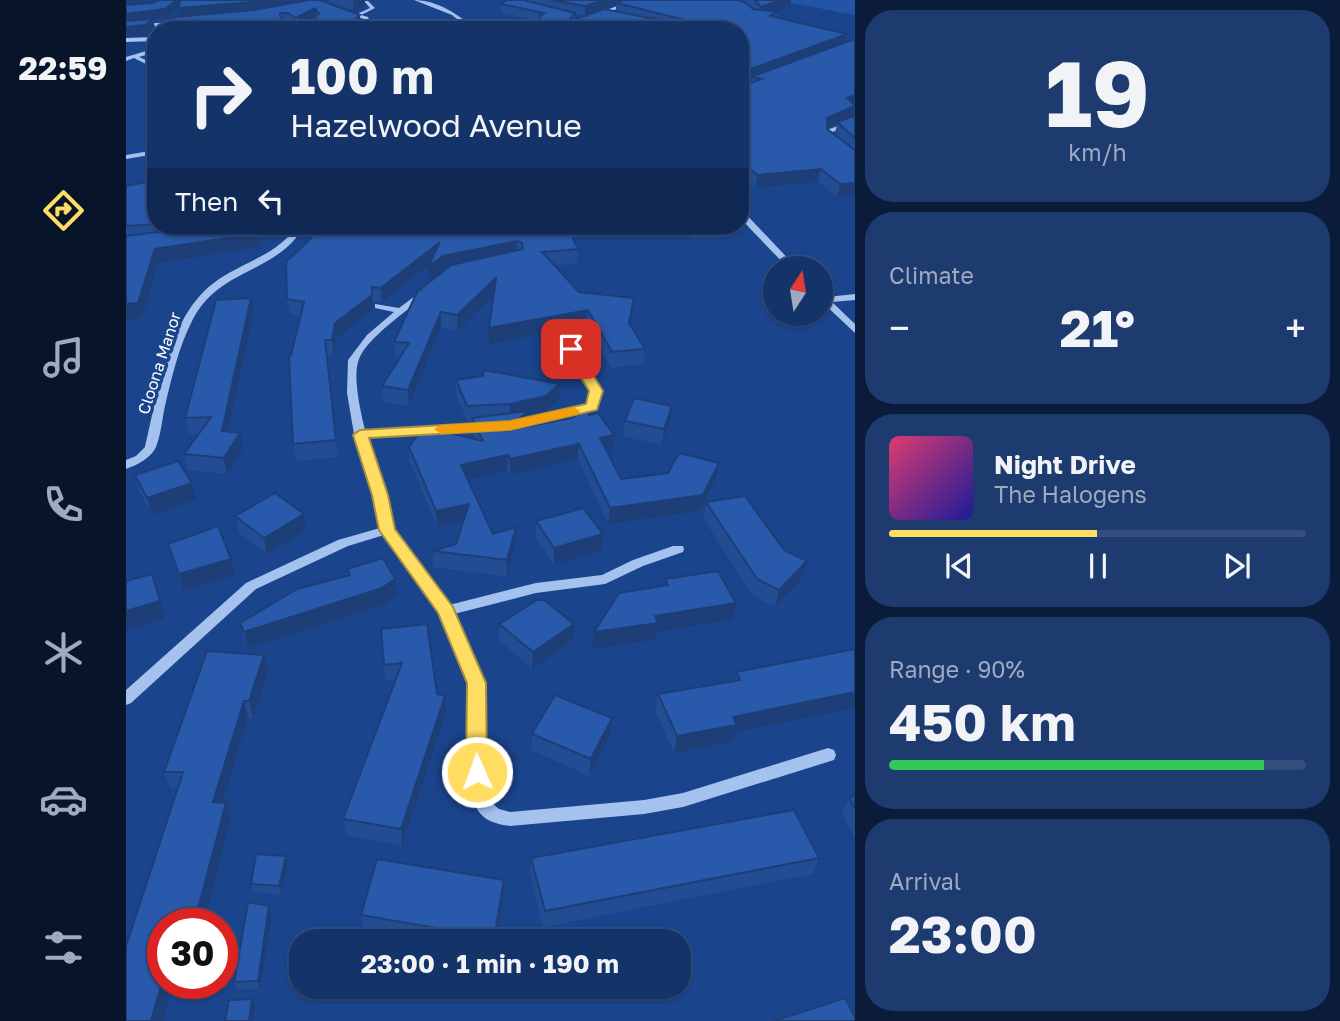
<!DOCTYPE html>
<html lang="en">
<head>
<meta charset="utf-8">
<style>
  :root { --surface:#143369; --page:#1d3b6f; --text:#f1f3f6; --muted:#9daac0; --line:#334e7d; --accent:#ffdd62 }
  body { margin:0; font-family:"Golos Text",sans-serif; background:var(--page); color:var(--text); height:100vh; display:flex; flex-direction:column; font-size:26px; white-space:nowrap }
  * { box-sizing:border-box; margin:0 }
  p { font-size:23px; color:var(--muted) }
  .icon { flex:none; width:38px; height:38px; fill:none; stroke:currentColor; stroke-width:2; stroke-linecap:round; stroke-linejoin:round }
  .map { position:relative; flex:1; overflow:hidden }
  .sheet { display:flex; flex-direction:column; gap:10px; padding:10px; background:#0b1c3a; width:485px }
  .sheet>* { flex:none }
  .banner { position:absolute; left:21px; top:21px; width:602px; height:214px; border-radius:28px; box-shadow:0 2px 5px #0004,0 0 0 2px var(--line); background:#143369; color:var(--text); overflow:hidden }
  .needle { width:46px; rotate:12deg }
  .buttons { position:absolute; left:637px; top:256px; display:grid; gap:14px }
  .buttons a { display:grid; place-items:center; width:70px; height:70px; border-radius:50%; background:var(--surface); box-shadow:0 2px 5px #0004,0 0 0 2px var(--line); font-size:35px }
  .speed { position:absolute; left:21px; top:908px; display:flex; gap:14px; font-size:35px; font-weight:700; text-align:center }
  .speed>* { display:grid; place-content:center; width:91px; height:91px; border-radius:50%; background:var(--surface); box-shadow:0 2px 5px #0004,0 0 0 2px var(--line); line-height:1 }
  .speed .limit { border:10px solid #d22; background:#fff; color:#111 }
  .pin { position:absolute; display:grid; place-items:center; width:60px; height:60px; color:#fff; margin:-30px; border-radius:14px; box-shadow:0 4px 10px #0006 }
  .me { position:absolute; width:77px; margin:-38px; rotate:358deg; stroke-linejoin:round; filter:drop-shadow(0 0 5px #0008) }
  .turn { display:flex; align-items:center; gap:24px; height:147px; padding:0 28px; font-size:32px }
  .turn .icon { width:91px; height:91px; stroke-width:2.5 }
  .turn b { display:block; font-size:49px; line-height:60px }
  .then { display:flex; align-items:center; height:66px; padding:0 28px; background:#0003; gap:14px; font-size:26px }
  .big { font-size:52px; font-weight:700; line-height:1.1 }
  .sheet .card { flex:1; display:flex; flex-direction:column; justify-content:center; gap:10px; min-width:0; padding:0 24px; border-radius:28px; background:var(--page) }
  .sheet .dial { align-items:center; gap:0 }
  .dial b { font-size:91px; line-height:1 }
  .song { display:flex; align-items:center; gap:21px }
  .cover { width:84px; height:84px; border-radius:10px; background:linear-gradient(135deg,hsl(340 70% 55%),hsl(240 70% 35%)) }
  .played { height:7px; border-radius:4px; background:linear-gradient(90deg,var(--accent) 50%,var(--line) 50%) }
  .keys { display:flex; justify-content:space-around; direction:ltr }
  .heat { display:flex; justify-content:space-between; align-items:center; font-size:38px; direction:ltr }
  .charge { height:10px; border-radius:5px; background:linear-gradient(90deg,#34c759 90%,var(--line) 0) }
  .trip { position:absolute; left:163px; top:929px; width:402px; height:70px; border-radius:28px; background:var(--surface); box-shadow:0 2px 5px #0004,0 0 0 2px var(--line); font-weight:700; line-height:70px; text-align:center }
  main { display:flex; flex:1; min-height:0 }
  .tab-bar { display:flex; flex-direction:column; width:126px; justify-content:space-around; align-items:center; background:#08142a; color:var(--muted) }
  .tab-bar .icon { width:49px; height:49px }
  .tab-bar .selected { color:var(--accent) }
  .tab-bar b { font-size:32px; color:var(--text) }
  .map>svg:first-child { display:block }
  .green { fill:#2354a5 }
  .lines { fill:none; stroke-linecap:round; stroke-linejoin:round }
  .minor { fill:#a5c1ee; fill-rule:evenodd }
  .wall { fill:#234d92; fill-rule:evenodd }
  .shaded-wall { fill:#1d3e77 }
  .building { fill:#2959aa; stroke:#1d3e77; stroke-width:2; fill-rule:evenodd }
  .route { fill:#ffdd62; stroke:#a69040; stroke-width:2 }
  .slow { fill:#f59e0b }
  .labels { text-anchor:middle; stroke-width:7; stroke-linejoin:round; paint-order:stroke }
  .far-street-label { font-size:16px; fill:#fff; stroke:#1a448c }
</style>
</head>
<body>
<main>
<nav class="tab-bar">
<b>22:59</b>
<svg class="icon selected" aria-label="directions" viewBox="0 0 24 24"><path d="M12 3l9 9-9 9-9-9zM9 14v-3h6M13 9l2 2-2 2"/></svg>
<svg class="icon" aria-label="music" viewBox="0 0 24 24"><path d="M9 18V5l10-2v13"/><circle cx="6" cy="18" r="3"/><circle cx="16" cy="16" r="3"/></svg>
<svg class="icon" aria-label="phone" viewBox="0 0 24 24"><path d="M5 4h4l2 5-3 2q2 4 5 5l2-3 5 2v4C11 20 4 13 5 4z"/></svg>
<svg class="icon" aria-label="climate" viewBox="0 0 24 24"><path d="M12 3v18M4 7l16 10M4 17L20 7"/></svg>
<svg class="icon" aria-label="car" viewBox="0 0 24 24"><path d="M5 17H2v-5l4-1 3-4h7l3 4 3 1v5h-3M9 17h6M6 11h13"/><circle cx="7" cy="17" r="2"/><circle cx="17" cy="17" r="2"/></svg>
<svg class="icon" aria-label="filters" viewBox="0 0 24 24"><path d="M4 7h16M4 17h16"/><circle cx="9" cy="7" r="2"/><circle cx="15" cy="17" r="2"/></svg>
</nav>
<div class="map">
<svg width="730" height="1021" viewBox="0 0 730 1021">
  <rect width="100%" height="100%" fill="#1a448c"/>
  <path class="green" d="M649,0H729V15Z"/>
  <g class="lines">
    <g class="minor">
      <path d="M288,0C311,0 334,15 350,30H345L326,15Z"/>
      <path d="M507,0H513L461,21L449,30H443L457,19Z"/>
      <path d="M238,1H242L249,8L235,15L242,17L245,24L238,30H232L239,24L238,19L211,10L213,9L231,14L244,8Z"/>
      <path d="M65,22L63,25L0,28V24Z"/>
      <path d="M30,37V41L0,42V38Z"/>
      <path d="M30,48V52L13,57L29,64V73L24,72V66L8,58L0,61V57Z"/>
      <path d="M640,74L642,77L614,88V84Z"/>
      <path d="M730,119V124L706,132V138L730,156V162L700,139L701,130Z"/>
      <path d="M30,150V154L0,159V155Z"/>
      <path d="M614,211H617L671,268H662L614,218Z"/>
      <path d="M127,226H145L115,232L111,230Z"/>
      <path d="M162,226H170V238C139,274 92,272 67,319C53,346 46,376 39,406C36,419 35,435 30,447C25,458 11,465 0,469V460L10,456L19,447C32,394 42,316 89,282C112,265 141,258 162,237Z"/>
      <path d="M297,290L300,291V295C282,310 241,338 233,359C226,376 235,413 239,430L363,423L369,426L363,429L241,437L260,495L267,529L323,605L410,583L476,575L507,560L547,546H557L558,549L557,552L517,566L479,584L410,593L328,614L358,683L357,755L366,803L373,809L384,812L518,800L557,793L702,748L708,750L710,755L708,760L557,807L518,814L384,826C370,824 357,821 350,807L341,755L344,683L314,613L258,535L222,546L130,589L5,703L0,705V690L120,583L212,540L254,528L248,495L228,434L221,393L222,360L241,335L268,312L249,308V304L273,308Z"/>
      <path d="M695,293L701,297L730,294V300L706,302L730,325V334L695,301Z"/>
      <path d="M445,346L450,349L475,391L470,409L388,427L384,426L383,424L384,422L461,405L465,391L440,349Z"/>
    </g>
  </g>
  <g class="wall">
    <path d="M0,0H27L26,3L203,4V0H239V7L227,10L210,6L234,15V23L263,26V30H44L53,16L52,9L41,18L27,20L29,28L21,35Z"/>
    <path d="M380,0H665L664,6L648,11L652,12L651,18L721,34L719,43L729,110L728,117L729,116V195L711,197L692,182L629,188L622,181L614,182V87L624,84L625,79L614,83V30H415L414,22L375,13V4ZM490,5V12L449,20V14L459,15ZM711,124L709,134L715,139L701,129Z"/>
    <path d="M30,180V226H129L133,233L135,247L32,263L16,318L0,320V186Z"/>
    <path d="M441,226L452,249L451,264L428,265L453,292L508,298L504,325L519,349L517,364L485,368L461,325L363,344V328L368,295L331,331L315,327L283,406L257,402L256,386L274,358L269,357L268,342L303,282L302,267L303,265L256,302H247V310L211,338L208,355H201L212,457L170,461L167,444L165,355L175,316L164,314L161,299Z"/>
    <path d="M556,226H604L602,237L567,239Z"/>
    <path d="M128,312L103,432L117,449L101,474L62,470L58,454L73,433L63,434L59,418Z"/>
    <path d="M330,380L434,384L433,399L419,412L402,415V427L486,450L481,451L495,479L542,473L593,463L590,479L574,511L482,524L452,459L384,475L381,471L342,479L367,534L390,527L389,543L381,577L307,567V551L330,544L338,521L311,527L284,462L283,447L349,439L347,433L346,421L342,422L330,395Z"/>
    <path d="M499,421L544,422L536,444L497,437Z"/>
    <path d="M9,475L70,500L26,515L13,491Z"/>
    <path d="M580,502L676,578L649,607L627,596L577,518Z"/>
    <path d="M178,514L181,530L141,554L113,533L109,516Z"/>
    <path d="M410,521L475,551L428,565L409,538Z"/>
    <path d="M42,544L109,575L57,591Z"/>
    <path d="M221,569L269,579L270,595L257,605L122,648L118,640L114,623L221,576Z"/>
    <path d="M373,624L447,640L406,669L373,640Z"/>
    <path d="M255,629L311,694L320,713L276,846L220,835L217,819L269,680L259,681Z"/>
    <path d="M729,649L609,732L606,742L548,753L529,711L532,694L608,681L610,672Z"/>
    <path d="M81,651L138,655L142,671L127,718L122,717L97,803H100L105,819L78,924H37V984H63H47L37,1021H0V946L52,789L44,788L38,772Z"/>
    <path d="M406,734L484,735L463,776L405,750Z"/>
    <path d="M729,796V838L716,814L723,797Z"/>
    <path d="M160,856L162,864L155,895L127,892L125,884Z"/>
    <path d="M405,858H693L687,874L417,927L404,874Z"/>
    <path d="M378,880V896L370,942H299L238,931L235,915Z"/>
    <path d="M143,906L146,914L134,989L111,990L108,982Z"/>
  </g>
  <g class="shaded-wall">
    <path d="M0,0H27L26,5L0,7Z"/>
    <path d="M51,0H187L129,11L53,17L52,9L41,18L27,20L29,28L21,35L0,37V14Z"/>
    <path d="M231,0H239V7L227,10V1Z"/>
    <path d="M478,0H505L491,3L490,5L459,15V6Z"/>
    <path d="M656,0H665L664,6L633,16L635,7Z"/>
    <path d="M189,8L190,17L173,26L171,17Z"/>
    <path d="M234,15V24L229,30V20Z"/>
    <path d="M263,26V30H246Z"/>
    <path d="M721,34L719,44L625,77V79L614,83V73Z"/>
    <path d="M729,95V105L721,98Z"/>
    <path d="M729,106L728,117L711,122V124L698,130L701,118Z"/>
    <path d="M616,169H624L622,181L614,182Z"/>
    <path d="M695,169L692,182L629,188L632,175Z"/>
    <path d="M729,183V195L711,197L714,184Z"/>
    <path d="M57,226H114L59,235Z"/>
    <path d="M133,233L135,247L32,263L16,318L0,320V304L29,249Z"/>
    <path d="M391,241L390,255L303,282L302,267L317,256Z"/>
    <path d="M314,242V256L256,302L255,288Z"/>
    <path d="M370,278V293L331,331V315Z"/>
    <path d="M246,287L247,310L211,338L208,355L206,340L209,323Z"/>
    <path d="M125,298L128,312L99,447L96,431Z"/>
    <path d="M508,298L507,313L501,338L503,323Z"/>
    <path d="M462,310L461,325L363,344V328Z"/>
    <path d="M315,312V327L283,406L282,390Z"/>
    <path d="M434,384L433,399L419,412L402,415V427L379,431L384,419V404Z"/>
    <path d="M546,406L544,422L536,444L538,429Z"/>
    <path d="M114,433L117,449L101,474L98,458Z"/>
    <path d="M488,435L486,450L473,453L474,438Z"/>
    <path d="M453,444L452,459L384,475V459Z"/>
    <path d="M382,455L381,471L335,481V465Z"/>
    <path d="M593,463L590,479L574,511L482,524L484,508Z"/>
    <path d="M66,483L70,500L26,515L21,498Z"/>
    <path d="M343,504L344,520L311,527L310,511Z"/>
    <path d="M178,514L181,530L141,554L138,538Z"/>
    <path d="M390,527L389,543L381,577V560Z"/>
    <path d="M477,534L475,551L428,565V548Z"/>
    <path d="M105,559L109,575L57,591L53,574Z"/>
    <path d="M681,561L676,578L649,607L653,590Z"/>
    <path d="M26,574L39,618L0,630V611Z"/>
    <path d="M269,579L270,595L257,605L122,648L118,632Z"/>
    <path d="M610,603L607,619L531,632L530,639L466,649L468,632L529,616Z"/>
    <path d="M448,624L447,640L406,669L407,652Z"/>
    <path d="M138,655L142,671L127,718L123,701Z"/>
    <path d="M729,692V708L609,732L606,742L548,753L551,736L607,717Z"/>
    <path d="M319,696L320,713L276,846L275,829Z"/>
    <path d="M118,701L122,717L92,819L87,802Z"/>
    <path d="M486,718L484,735L463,776L465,759Z"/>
    <path d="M100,803L105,819L78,924H68Z"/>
    <path d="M160,856L162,864L155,895L153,886Z"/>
    <path d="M378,880V896L370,942H368Z"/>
    <path d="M143,906L146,914L134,989L132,981Z"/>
    <path d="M37,979V984H47L37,1021H25Z"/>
    <path d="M126,999L129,1007L127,1021H123Z"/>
  </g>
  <g class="building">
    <path d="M33,0H51L39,9L0,14V5L27,3Z"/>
    <path d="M55,0H139L127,2L52,8Z"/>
    <path d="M183,0H194L234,15L229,20L231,23H254L263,26L246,30H44L49,17L128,10ZM189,8L193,14L188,17L192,20L181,23L171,17ZM154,13H162L169,18V22L161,23L154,16Z"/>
    <path d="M380,0H401V1L449,13L442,22L478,9L549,23L563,21L491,3L498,0H611L619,2L627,9L652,12L644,16L721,34L614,73V30H416L414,16L418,13L375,4Z"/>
    <path d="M425,0H478L459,6Z"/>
    <path d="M629,0H656L635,7Z"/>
    <path d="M27,19L19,25L0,27V21Z"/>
    <path d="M729,39V95L721,98L729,105V106L701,118V129L729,150V183L714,184L695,169L632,175L624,169H616L614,168V87L636,79L625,77Z"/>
    <path d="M729,116V138L711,122Z"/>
    <path d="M30,180V224L0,226V186Z"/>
    <path d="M77,226H129L133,233L29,249L12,303L0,304V236Z"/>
    <path d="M198,226H441L452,249L416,252L453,292L508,298L503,323L519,349L486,352L462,310L363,328L370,278L331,315L315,312L282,390L256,386L283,343L268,342L291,292L325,265L397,249L396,243L391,241L317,256L302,267L314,242L255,288L246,287V295L209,323L206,340H199L210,440L167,444L163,356L165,355L178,302L161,299L160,262Z"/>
    <path d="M125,298L96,431L114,433L98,458L58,454L85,417L59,418L90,300Z"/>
    <path d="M358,370L434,384L420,396L384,404L341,406L330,380L357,376Z"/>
    <path d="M508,398L546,406L538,429L499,421Z"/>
    <path d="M402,411L379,431L445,418L461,411L463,415L472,413L488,435L474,438L495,479L542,473L553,453L593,463L577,495L484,508L453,444L384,459L382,455L335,465L367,534L390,527L381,560L307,551L330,544L343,504L310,511L283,447L298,427L357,441L346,418Z"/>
    <path d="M52,461L66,483L21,498L9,475Z"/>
    <path d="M149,493L178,514L138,538L109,516Z"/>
    <path d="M619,496L658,550L681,561L653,590L631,579L580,502Z"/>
    <path d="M457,508L477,534L428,548L410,521Z"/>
    <path d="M92,526L105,559L53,574L42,544Z"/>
    <path d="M257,558L269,579L256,588L118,632L114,623L171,589L224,575L221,569Z"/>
    <path d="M592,571L610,603L529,616L532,623L468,632L493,593L542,585L539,579Z"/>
    <path d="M26,574L34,601L0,611V581Z"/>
    <path d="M411,600H418L448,624L407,652L373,624Z"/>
    <path d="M301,624L311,694L319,696L275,829L217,819L276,663L258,665L255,629Z"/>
    <path d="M729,649V692L607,717L611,725L551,736L532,694L614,680L610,672Z"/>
    <path d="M81,651L138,655L123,701H118L87,802L100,803L68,924H37V979L25,1021H0V946L57,772H38Z"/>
    <path d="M429,695L486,718L465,759L406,734Z"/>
    <path d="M729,796V809L723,797Z"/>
    <path d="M668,810L693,858L419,911L405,858Z"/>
    <path d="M130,854L160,856L153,886L125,884Z"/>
    <path d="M251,859L378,880L368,938L235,915Z"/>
    <path d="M122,902L143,906L132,981L108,982Z"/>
    <path d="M719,998L729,1017V1021H648Z"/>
    <path d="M126,999L123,1021H99L103,1000Z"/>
  </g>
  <path class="route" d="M445,345L449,346L477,391L471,410L384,430L243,438L262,495L269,529L327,607L360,683L361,772L358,779L351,781L343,779L340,772L341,683L312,613L253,530L246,495L227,435L234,430L384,421L460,404L463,391L438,349Z"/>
  <path class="slow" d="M447,407L454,411L452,414L384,430L315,434L308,429L315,425L384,421Z"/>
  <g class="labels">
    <g class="far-street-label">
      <text transform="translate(33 363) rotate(-72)" y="6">Cloona Manor</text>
    </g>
  </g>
</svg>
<div class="buttons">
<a><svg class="needle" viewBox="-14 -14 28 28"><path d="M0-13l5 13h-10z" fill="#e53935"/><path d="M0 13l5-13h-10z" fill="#9daac0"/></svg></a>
</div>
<div class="speed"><div class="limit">30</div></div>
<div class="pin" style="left:445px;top:349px;background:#d93025"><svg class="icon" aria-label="arrive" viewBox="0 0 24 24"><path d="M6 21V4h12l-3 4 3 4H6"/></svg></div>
<svg class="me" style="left:351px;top:772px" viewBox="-20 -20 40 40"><circle r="17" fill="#ffdd62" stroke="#fff" stroke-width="3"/><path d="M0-11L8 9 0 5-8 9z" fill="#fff"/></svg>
<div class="trip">23:00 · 1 min · 190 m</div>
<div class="banner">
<div class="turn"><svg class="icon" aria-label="right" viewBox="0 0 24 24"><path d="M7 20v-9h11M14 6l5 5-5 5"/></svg><div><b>100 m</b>Hazelwood Avenue</div></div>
<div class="then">Then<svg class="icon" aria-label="left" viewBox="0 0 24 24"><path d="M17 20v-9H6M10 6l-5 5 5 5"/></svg></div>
</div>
</div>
<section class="sheet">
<div class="card dial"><b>19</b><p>km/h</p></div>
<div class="card"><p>Climate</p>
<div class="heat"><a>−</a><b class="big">21°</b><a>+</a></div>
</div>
<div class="card">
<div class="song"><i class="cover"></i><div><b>Night Drive</b><p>The Halogens</p></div></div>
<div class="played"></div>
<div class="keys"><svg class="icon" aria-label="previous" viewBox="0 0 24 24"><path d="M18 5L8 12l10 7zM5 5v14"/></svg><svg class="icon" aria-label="pause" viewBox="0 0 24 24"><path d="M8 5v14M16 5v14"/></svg><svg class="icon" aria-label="next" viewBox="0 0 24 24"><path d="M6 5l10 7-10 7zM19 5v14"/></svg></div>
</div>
<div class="card"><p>Range · 90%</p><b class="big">450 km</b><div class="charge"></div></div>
<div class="card"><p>Arrival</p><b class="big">23:00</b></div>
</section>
</main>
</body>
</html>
